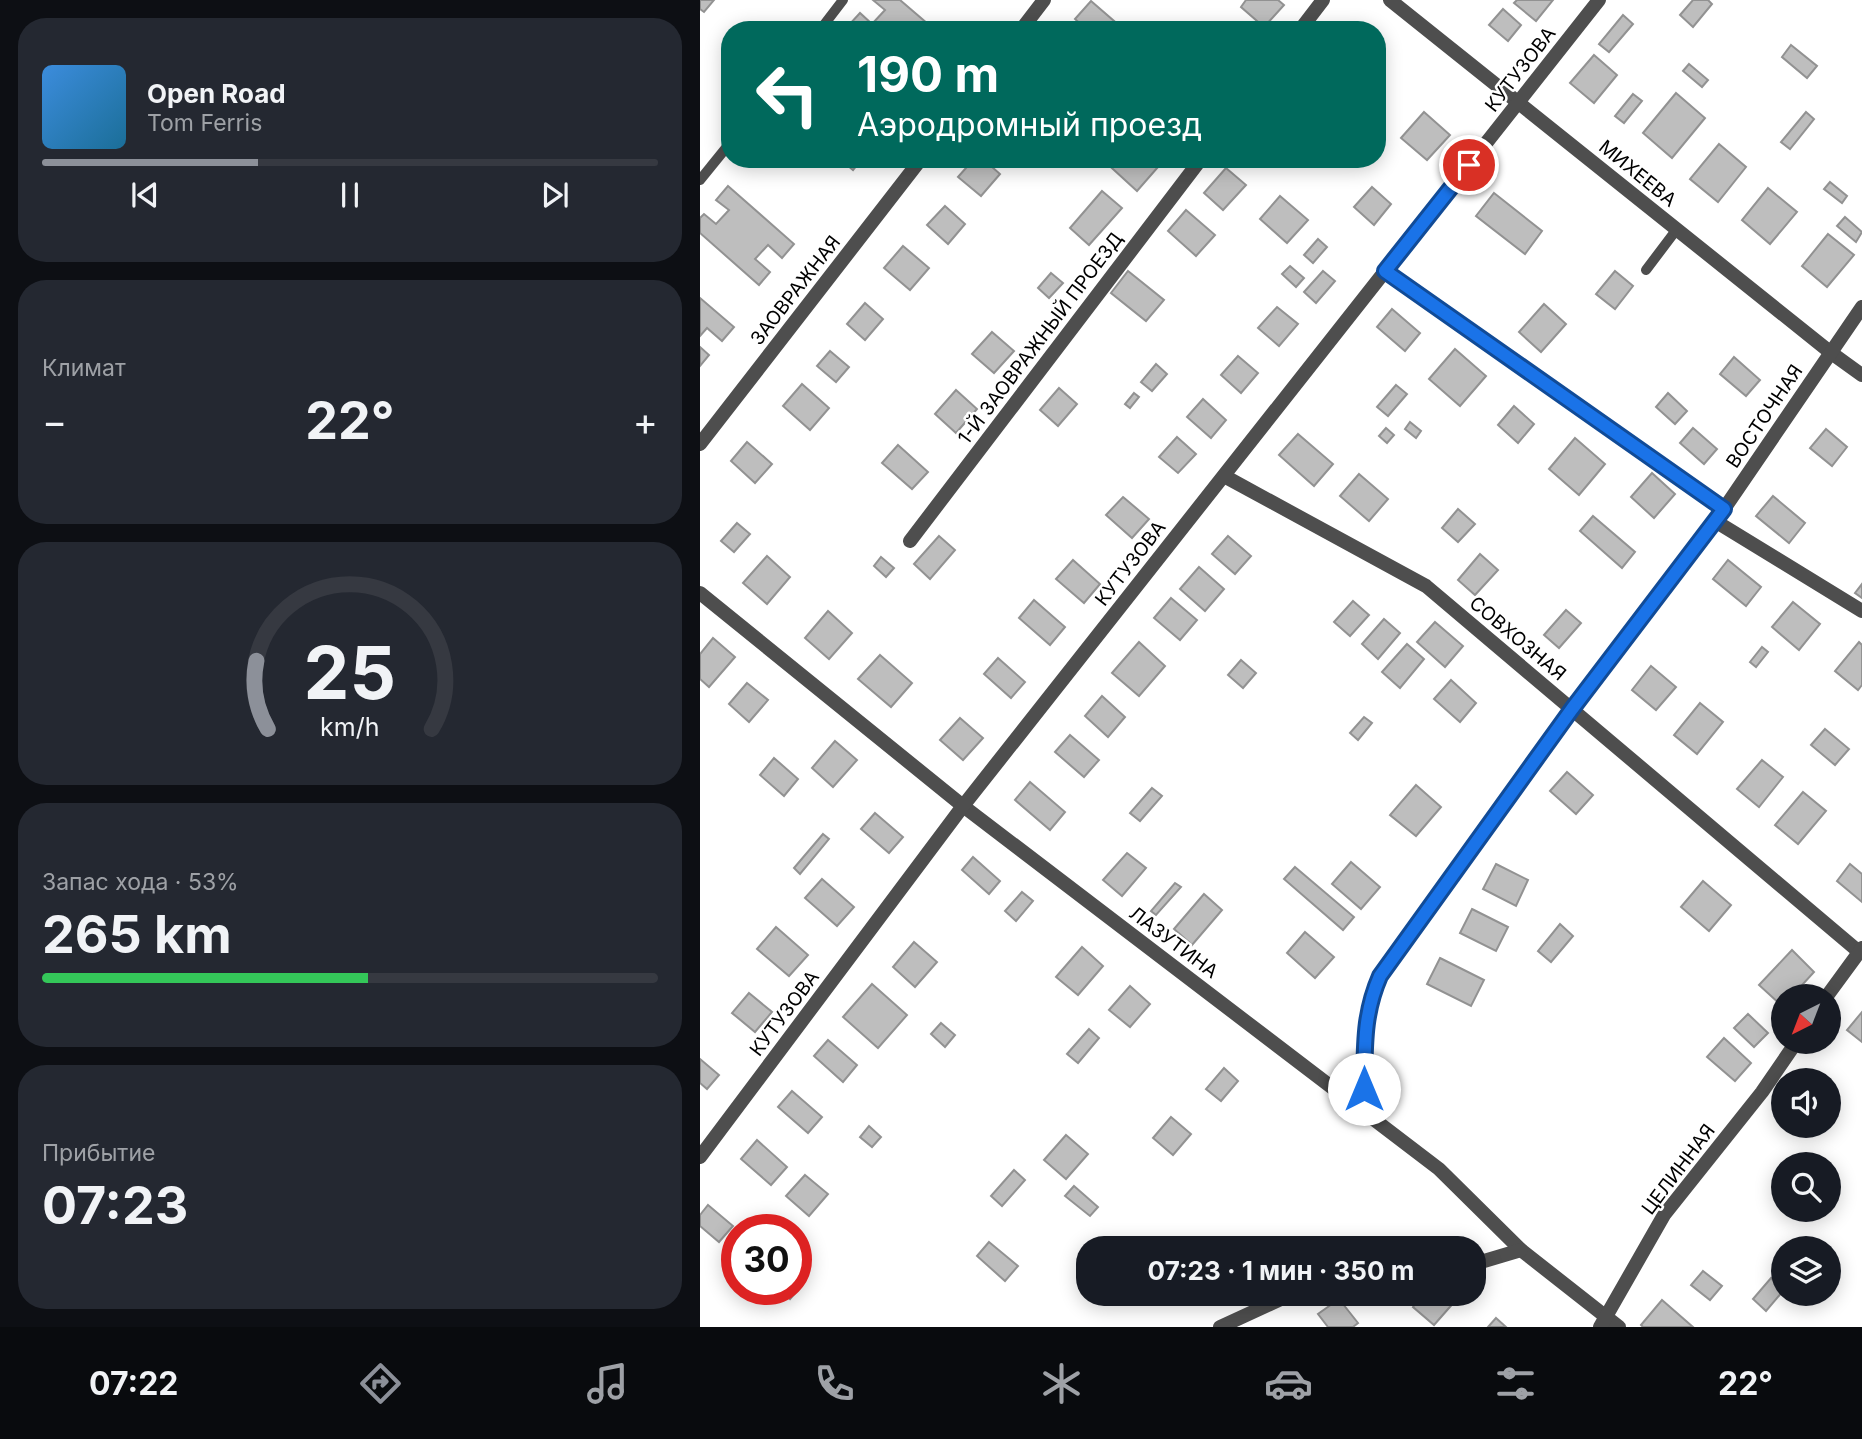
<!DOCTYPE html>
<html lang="ru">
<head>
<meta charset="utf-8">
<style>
  :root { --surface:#171b24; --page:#242831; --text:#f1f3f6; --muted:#9ea1a6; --line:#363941; --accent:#8c9099 }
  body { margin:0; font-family:Inter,sans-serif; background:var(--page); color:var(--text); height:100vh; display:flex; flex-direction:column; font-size:26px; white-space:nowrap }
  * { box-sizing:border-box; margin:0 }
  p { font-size:23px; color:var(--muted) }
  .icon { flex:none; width:38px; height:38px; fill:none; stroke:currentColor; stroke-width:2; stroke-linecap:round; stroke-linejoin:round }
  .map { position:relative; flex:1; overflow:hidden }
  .panel { display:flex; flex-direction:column; gap:18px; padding:18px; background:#0d0f14; width:700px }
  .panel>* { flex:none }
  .top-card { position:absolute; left:21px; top:21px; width:665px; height:147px; border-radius:28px; box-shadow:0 4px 18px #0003; background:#00695c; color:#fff; overflow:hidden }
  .needle { width:46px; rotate:222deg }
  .fabs { position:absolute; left:1071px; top:984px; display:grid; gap:14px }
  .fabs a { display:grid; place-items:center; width:70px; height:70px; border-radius:50%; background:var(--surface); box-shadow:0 4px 18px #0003; font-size:35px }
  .speed { position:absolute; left:21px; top:1214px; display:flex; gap:14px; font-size:35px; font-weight:700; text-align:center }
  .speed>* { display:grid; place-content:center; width:91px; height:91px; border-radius:50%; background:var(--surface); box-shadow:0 4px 18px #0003; line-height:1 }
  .speed .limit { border:10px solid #d22; background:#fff; color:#111 }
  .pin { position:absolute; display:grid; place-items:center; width:60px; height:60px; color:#fff; margin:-30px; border:4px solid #fff; border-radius:50%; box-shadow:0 2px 7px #0007 }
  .me { position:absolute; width:77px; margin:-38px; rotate:0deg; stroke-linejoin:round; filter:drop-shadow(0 0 5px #0008) }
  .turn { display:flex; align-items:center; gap:24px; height:147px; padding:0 21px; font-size:32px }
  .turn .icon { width:91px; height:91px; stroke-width:2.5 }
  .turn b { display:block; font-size:49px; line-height:60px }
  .big { font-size:52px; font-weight:700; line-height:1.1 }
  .panel .tile { flex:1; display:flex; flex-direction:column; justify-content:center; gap:10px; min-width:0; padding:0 24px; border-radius:28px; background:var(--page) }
  .panel .dial { align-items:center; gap:0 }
  .dial svg { height:182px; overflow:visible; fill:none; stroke:var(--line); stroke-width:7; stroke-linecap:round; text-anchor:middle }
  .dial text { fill:var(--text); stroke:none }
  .song { display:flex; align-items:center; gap:21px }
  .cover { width:84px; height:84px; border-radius:10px; background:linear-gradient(135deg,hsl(210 70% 55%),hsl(200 70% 35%)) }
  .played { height:7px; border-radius:4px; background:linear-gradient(90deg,var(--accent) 35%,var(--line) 35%) }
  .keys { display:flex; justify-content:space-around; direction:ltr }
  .heat { display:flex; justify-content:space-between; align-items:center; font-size:38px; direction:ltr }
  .charge { height:10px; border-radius:5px; background:linear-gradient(90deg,#34c759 53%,var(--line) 0) }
  .trip { position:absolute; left:376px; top:1236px; width:410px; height:70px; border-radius:28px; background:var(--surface); box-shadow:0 4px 18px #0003; font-weight:700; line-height:70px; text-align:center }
  .tabs { display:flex; height:112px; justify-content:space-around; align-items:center; background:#090b0e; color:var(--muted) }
  .tabs .icon { width:49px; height:49px }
  .tabs .current { color:var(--accent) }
  .tabs b { font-size:32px; color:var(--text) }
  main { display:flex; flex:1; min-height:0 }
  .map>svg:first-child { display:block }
  .building { fill:#bebebe; stroke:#929292; stroke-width:2 }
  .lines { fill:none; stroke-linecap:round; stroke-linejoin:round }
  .lane { stroke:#4e4e4e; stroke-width:10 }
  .street { stroke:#4e4e4e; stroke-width:14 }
  .route-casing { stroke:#114b97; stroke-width:18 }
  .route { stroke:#1a73e8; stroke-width:12 }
  .labels { text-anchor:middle; stroke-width:5; stroke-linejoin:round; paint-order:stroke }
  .street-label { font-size:19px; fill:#000; stroke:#fff }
</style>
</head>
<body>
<main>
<section class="panel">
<div class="tile">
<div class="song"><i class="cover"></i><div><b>Open Road</b><p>Tom Ferris</p></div></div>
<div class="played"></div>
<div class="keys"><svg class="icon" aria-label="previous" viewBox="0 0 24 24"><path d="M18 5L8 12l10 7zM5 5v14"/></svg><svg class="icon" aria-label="pause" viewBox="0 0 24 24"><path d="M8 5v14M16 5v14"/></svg><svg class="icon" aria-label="next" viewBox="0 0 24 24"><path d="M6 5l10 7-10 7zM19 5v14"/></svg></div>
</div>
<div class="tile"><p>Климат</p>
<div class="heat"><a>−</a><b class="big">22°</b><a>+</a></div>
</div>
<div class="tile dial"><svg viewBox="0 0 100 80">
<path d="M14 69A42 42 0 1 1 86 69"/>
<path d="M14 69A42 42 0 0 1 9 39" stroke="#8c9099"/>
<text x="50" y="56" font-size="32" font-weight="700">25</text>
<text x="50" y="72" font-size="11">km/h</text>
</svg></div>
<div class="tile"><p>Запас хода · 53%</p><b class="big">265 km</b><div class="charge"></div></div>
<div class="tile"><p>Прибытие</p><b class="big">07:23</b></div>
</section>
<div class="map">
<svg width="1162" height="1327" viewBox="0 0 1162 1327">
  <rect width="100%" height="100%" fill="#fff"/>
  <g class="building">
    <path d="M0,0H14L4,12L0,9Z"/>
    <path d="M173,0H200L235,30H152L148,26L160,13L172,24L185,10Z"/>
    <path d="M546,0H578L584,5L564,27L541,7Z"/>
    <path d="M817,0H853L836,21L814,3Z"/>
    <path d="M993,0H1008L1012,4L993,27L980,15Z"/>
    <path d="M391,1L421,27L419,30H387L375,19Z"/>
    <path d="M803,9L821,25L808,41L789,25Z"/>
    <path d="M923,15L933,24L909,52L899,44Z"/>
    <path d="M1091,45L1117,66L1107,78L1082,57Z"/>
    <path d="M894,55L917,75L894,103L870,83Z"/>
    <path d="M989,64L1008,80L1002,87L983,71Z"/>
    <path d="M976,93L1005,118L972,158L943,133Z"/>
    <path d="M933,94L942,101L924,123L915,116Z"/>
    <path d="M724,112L750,135L727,160L701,138Z"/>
    <path d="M1106,112L1114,119L1090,149L1081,142Z"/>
    <path d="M1019,144L1046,167L1018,202L990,179Z"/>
    <path d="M140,159H162L153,170Z"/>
    <path d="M274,159H283L300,174L281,196L258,177Z"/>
    <path d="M402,159H465L437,191Z"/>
    <path d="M526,168L546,185L523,210L504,193Z"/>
    <path d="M1130,182L1147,196L1142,203L1124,189Z"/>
    <path d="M28,186L94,244L82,258L68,245L55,259L70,272L59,285L0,233V218L4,214L16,224L29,210L16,200Z"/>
    <path d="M672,187L691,204L674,225L654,207Z"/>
    <path d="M1068,188L1097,212L1070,244L1042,220Z"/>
    <path d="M402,191L422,208L389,245L370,228Z"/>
    <path d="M794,193L842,231L825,254L776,216Z"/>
    <path d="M580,196L608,220L587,243L560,219Z"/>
    <path d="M245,206L265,224L248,244L227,225Z"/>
    <path d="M486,210L515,235L496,256L468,231Z"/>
    <path d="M1145,217L1162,232L1156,242L1137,226Z"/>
    <path d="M1128,234L1154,255L1127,287L1102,266Z"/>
    <path d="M618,239L627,247L613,263L604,255Z"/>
    <path d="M203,246L229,268L210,290L184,268Z"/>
    <path d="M590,266L604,278L596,287L582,274Z"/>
    <path d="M428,271L464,300L446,321L411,293Z"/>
    <path d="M623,271L635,281L616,303L604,292Z"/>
    <path d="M915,271L933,286L915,309L896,294Z"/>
    <path d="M351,273L363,283L349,298L338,288Z"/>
    <path d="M0,298L34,327L22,341L7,328L0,336Z"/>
    <path d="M165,303L183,319L165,340L147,324Z"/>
    <path d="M844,304L866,324L841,352L819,332Z"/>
    <path d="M577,307L598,324L579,346L558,328Z"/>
    <path d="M692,309L720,333L705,351L677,327Z"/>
    <path d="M292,332L314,351L294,373L272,354Z"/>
    <path d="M0,347L9,355L0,366Z"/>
    <path d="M755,349L786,376L760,406L729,379Z"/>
    <path d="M130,351L149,367L136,382L117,366Z"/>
    <path d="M538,356L558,373L541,393L521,375Z"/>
    <path d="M1034,357L1060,380L1046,396L1020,374Z"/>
    <path d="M456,364L467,374L452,391L441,382Z"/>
    <path d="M102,384L129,408L110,430L83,406Z"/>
    <path d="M696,385L707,394L688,416L677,407Z"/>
    <path d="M359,388L377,404L358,426L340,410Z"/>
    <path d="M256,390L277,409L256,433L235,414Z"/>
    <path d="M434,393L439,397L430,408L425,404Z"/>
    <path d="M968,393L987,411L975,424L956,407Z"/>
    <path d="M503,399L526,420L511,438L487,417Z"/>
    <path d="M814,406L834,424L818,443L798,425Z"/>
    <path d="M710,422L721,431L716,438L705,429Z"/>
    <path d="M686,428L694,435L687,443L679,436Z"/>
    <path d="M993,428L1017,449L1004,464L980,443Z"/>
    <path d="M1126,429L1147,447L1132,466L1110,448Z"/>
    <path d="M598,434L633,464L614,486L579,455Z"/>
    <path d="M477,437L496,454L478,473L459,457Z"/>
    <path d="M875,438L905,464L879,495L849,469Z"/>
    <path d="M47,442L72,464L55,483L31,461Z"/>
    <path d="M198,445L228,472L212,489L182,463Z"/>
    <path d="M952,473L975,494L954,518L931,497Z"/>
    <path d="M659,474L688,499L669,521L640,496Z"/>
    <path d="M1073,496L1105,523L1089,543L1056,516Z"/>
    <path d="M423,497L449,519L432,538L406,515Z"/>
    <path d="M758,509L775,524L758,542L742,528Z"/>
    <path d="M893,516L935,552L922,568L880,531Z"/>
    <path d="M37,523L50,534L34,552L21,541Z"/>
    <path d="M239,536L255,550L230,579L214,564Z"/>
    <path d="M528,536L551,556L535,574L512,554Z"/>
    <path d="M780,554L798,570L775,595L758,580Z"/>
    <path d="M67,556L90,577L67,604L43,583Z"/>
    <path d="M181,557L194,568L186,577L174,566Z"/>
    <path d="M373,560L400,584L384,603L356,579Z"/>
    <path d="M1028,560L1061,587L1046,606L1013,579Z"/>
    <path d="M499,567L524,589L505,611L480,589Z"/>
    <path d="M1162,584V598L1155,593Z"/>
    <path d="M471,598L497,620L480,640L454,618Z"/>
    <path d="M334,600L365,627L350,645L319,618Z"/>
    <path d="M653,601L669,615L650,636L634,622Z"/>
    <path d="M1093,602L1120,624L1099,650L1072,627Z"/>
    <path d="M866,610L881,623L859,648L844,635Z"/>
    <path d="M128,611L152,633L129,659L105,638Z"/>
    <path d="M684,619L700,633L678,659L662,644Z"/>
    <path d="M735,622L763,646L745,667L717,642Z"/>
    <path d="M13,638L35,657L9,687L0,679V654Z"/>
    <path d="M439,642L465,666L439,696L412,673Z"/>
    <path d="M1159,642L1162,645V685L1158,690L1135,671Z"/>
    <path d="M707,644L724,659L700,688L682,672Z"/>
    <path d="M1062,647L1068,652L1056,667L1050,662Z"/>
    <path d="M180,655L212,683L191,707L158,679Z"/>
    <path d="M298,658L325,682L311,698L284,674Z"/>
    <path d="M541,660L556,673L543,688L528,675Z"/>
    <path d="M951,666L976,687L956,710L932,690Z"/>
    <path d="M751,680L776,703L760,722L734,699Z"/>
    <path d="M47,683L68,700L49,722L29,704Z"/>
    <path d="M402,696L425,717L408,737L385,716Z"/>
    <path d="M1000,703L1023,722L997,754L974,735Z"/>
    <path d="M664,717L672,723L658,740L650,733Z"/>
    <path d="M260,718L283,738L263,760L240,740Z"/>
    <path d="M1125,729L1149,749L1135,765L1111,745Z"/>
    <path d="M370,735L399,760L384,777L355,752Z"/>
    <path d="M135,741L157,760L133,787L112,768Z"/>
    <path d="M74,758L98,779L84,796L60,775Z"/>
    <path d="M1062,760L1083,777L1059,807L1037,789Z"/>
    <path d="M867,772L893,795L876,814L850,791Z"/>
    <path d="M330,782L365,812L350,830L315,800Z"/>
    <path d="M716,785L741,807L716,836L690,815Z"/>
    <path d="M452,788L462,796L440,821L430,813Z"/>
    <path d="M1103,792L1126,811L1098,844L1075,825Z"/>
    <path d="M175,813L203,837L189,853L161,829Z"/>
    <path d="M123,834L129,839L100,874L94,868Z"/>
    <path d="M427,853L446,868L422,896L403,880Z"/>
    <path d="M273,857L300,881L289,894L262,870Z"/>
    <path d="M651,862L680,887L661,909L632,884Z"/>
    <path d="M796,864L828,880L816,906L783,889Z"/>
    <path d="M1150,864L1162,874V902L1137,881Z"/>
    <path d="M595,867L654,917L643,930L584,879Z"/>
    <path d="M122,879L154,907L137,926L105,898Z"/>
    <path d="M1003,881L1031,905L1009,931L981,907Z"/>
    <path d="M475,883L481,887L456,915L451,911Z"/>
    <path d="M322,892L333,901L316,921L305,911Z"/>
    <path d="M504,894L522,910L492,945L474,929Z"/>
    <path d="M772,909L808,927L796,951L760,933Z"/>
    <path d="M860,924L873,936L851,962L838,951Z"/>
    <path d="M76,927L108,955L89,976L57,949Z"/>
    <path d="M605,932L634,957L615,978L587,953Z"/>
    <path d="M214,942L237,962L215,987L193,967Z"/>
    <path d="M382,947L403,966L378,995L356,977Z"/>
    <path d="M1092,950L1114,972L1092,996H1083L1082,1006L1059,985Z"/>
    <path d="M740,958L784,980L771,1006L727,984Z"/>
    <path d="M172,984L207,1015L178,1048L143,1017Z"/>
    <path d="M430,986L450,1004L430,1027L409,1010Z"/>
    <path d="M49,993L72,1012L55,1032L32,1013Z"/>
    <path d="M1162,1012V1042L1147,1030Z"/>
    <path d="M1048,1014L1068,1033L1054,1047L1034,1028Z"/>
    <path d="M241,1023L255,1035L245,1047L231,1034Z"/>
    <path d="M389,1029L399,1038L378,1063L367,1054Z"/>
    <path d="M1024,1038L1051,1063L1035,1081L1007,1057Z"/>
    <path d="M128,1040L157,1065L143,1082L114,1056Z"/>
    <path d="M0,1059L19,1075L7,1089L0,1083Z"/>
    <path d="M524,1068L538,1081L521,1101L506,1089Z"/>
    <path d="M92,1091L122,1117L108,1133L78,1107Z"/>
    <path d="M471,1117L491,1134L473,1155L453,1138Z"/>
    <path d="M169,1126L181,1137L172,1147L160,1137Z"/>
    <path d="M366,1135L388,1154L366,1179L344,1160Z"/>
    <path d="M57,1140L87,1167L71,1185L41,1159Z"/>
    <path d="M314,1170L325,1180L302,1206L291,1196Z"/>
    <path d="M105,1175L128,1194L109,1216L86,1196Z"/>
    <path d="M374,1186L398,1207L390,1216L365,1196Z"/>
    <path d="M8,1205L33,1226L19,1242L0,1226V1215Z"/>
    <path d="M289,1242L318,1266L305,1281L277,1256Z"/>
    <path d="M1003,1271L1022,1286L1010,1300L991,1285Z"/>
    <path d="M96,1278L103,1284L90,1299L80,1290H96Z"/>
    <path d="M1071,1278L1083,1291L1066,1311L1053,1299Z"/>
    <path d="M724,1293H748L756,1300L734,1325L713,1307Z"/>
    <path d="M639,1299L658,1323L653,1327H628L618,1314Z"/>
    <path d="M962,1300L993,1327H943L941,1325Z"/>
    <path d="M796,1318L806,1327H788Z"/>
  </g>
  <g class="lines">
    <g class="lane">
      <path d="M120,30L143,0"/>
      <path d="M0,180L30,143"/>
      <path d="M946,270L977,229"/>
    </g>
    <g class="street">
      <path d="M690,0L1130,352L1162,375"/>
      <path d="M321,30L344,0"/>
      <path d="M600,30L623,0"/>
      <path d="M685,271L1024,509"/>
      <path d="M0,444L221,159"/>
      <path d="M524,476L726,586L1158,951"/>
      <path d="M1015,521L1162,611"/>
      <path d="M210,541L501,159"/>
      <path d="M0,593L263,806L739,1169L821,1250L919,1327"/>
      <path d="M1127,996L1162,948"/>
      <path d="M664,1111C665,1062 660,1021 680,976L872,708L1024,509L1162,307"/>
      <path d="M0,1157L263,806L899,0"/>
      <path d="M774,1264L821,1250"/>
      <path d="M520,1327L594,1293"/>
      <path d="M900,1327L964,1215L1062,1092L1097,1041"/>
    </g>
  </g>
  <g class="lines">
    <defs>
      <path id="route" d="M664,1089C665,1047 663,1015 680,976L872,709L1024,509L685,271L769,165"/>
    </defs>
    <use href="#route" class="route-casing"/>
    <use href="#route" class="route"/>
  </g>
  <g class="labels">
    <g class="street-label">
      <text transform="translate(820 69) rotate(-52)" y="7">КУТУЗОВА</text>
      <text transform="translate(938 173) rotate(39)" y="7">МИХЕЕВА</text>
      <text transform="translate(95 290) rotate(-52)" y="7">ЗАОВРАЖНАЯ</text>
      <text transform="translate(340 338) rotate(-53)" y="7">1-Й ЗАОВРАЖНЫЙ ПРОЕЗД</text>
      <text transform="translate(1064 416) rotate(-56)" y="7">ВОСТОЧНАЯ</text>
      <text transform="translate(430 563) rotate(-52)" y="7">КУТУЗОВА</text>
      <text transform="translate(818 638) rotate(40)" y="7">СОВХОЗНАЯ</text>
      <text transform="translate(474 942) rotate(37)" y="7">ЛАЗУТИНА</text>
      <text transform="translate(84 1013) rotate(-53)" y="7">КУТУЗОВА</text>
      <text transform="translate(978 1169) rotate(-53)" y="7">ЦЕЛИННАЯ</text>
    </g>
  </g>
</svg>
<div class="fabs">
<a><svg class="needle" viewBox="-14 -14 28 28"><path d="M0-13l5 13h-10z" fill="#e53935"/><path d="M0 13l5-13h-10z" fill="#9ea1a6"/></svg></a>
<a><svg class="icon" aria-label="sound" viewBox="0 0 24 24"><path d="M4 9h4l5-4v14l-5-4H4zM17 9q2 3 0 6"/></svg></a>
<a><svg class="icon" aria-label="search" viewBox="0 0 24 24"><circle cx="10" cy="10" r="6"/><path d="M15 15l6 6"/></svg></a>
<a><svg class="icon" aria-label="layers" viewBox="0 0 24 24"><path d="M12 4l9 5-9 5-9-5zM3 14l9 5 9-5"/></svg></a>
</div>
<div class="speed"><div class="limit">30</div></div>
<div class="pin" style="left:769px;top:165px;background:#d93025"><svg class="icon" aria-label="arrive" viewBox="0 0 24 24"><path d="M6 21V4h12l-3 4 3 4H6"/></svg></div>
<svg class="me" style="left:664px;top:1089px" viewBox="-20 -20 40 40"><circle r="19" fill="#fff"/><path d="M0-13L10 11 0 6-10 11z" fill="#1a73e8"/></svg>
<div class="trip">07:23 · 1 мин · 350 m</div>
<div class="top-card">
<div class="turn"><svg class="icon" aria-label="left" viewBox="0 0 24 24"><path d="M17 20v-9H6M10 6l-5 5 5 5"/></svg><div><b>190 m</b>Аэродромный проезд</div></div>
</div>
</div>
</main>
<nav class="tabs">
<b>07:22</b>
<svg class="icon current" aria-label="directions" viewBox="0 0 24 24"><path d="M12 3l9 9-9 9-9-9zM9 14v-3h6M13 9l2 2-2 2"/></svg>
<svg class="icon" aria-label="music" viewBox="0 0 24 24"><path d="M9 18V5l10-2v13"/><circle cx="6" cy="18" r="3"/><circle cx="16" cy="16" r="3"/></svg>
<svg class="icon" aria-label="phone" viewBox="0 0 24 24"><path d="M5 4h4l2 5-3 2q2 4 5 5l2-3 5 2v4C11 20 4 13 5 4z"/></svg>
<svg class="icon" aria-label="climate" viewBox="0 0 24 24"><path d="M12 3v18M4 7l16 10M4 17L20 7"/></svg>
<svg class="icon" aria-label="car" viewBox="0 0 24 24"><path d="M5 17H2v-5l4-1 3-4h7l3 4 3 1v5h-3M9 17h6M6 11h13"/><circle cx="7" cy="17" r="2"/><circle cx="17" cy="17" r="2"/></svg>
<svg class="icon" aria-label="filters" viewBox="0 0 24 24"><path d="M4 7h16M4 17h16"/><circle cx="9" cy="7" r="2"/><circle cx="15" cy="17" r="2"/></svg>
<b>22°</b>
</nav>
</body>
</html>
